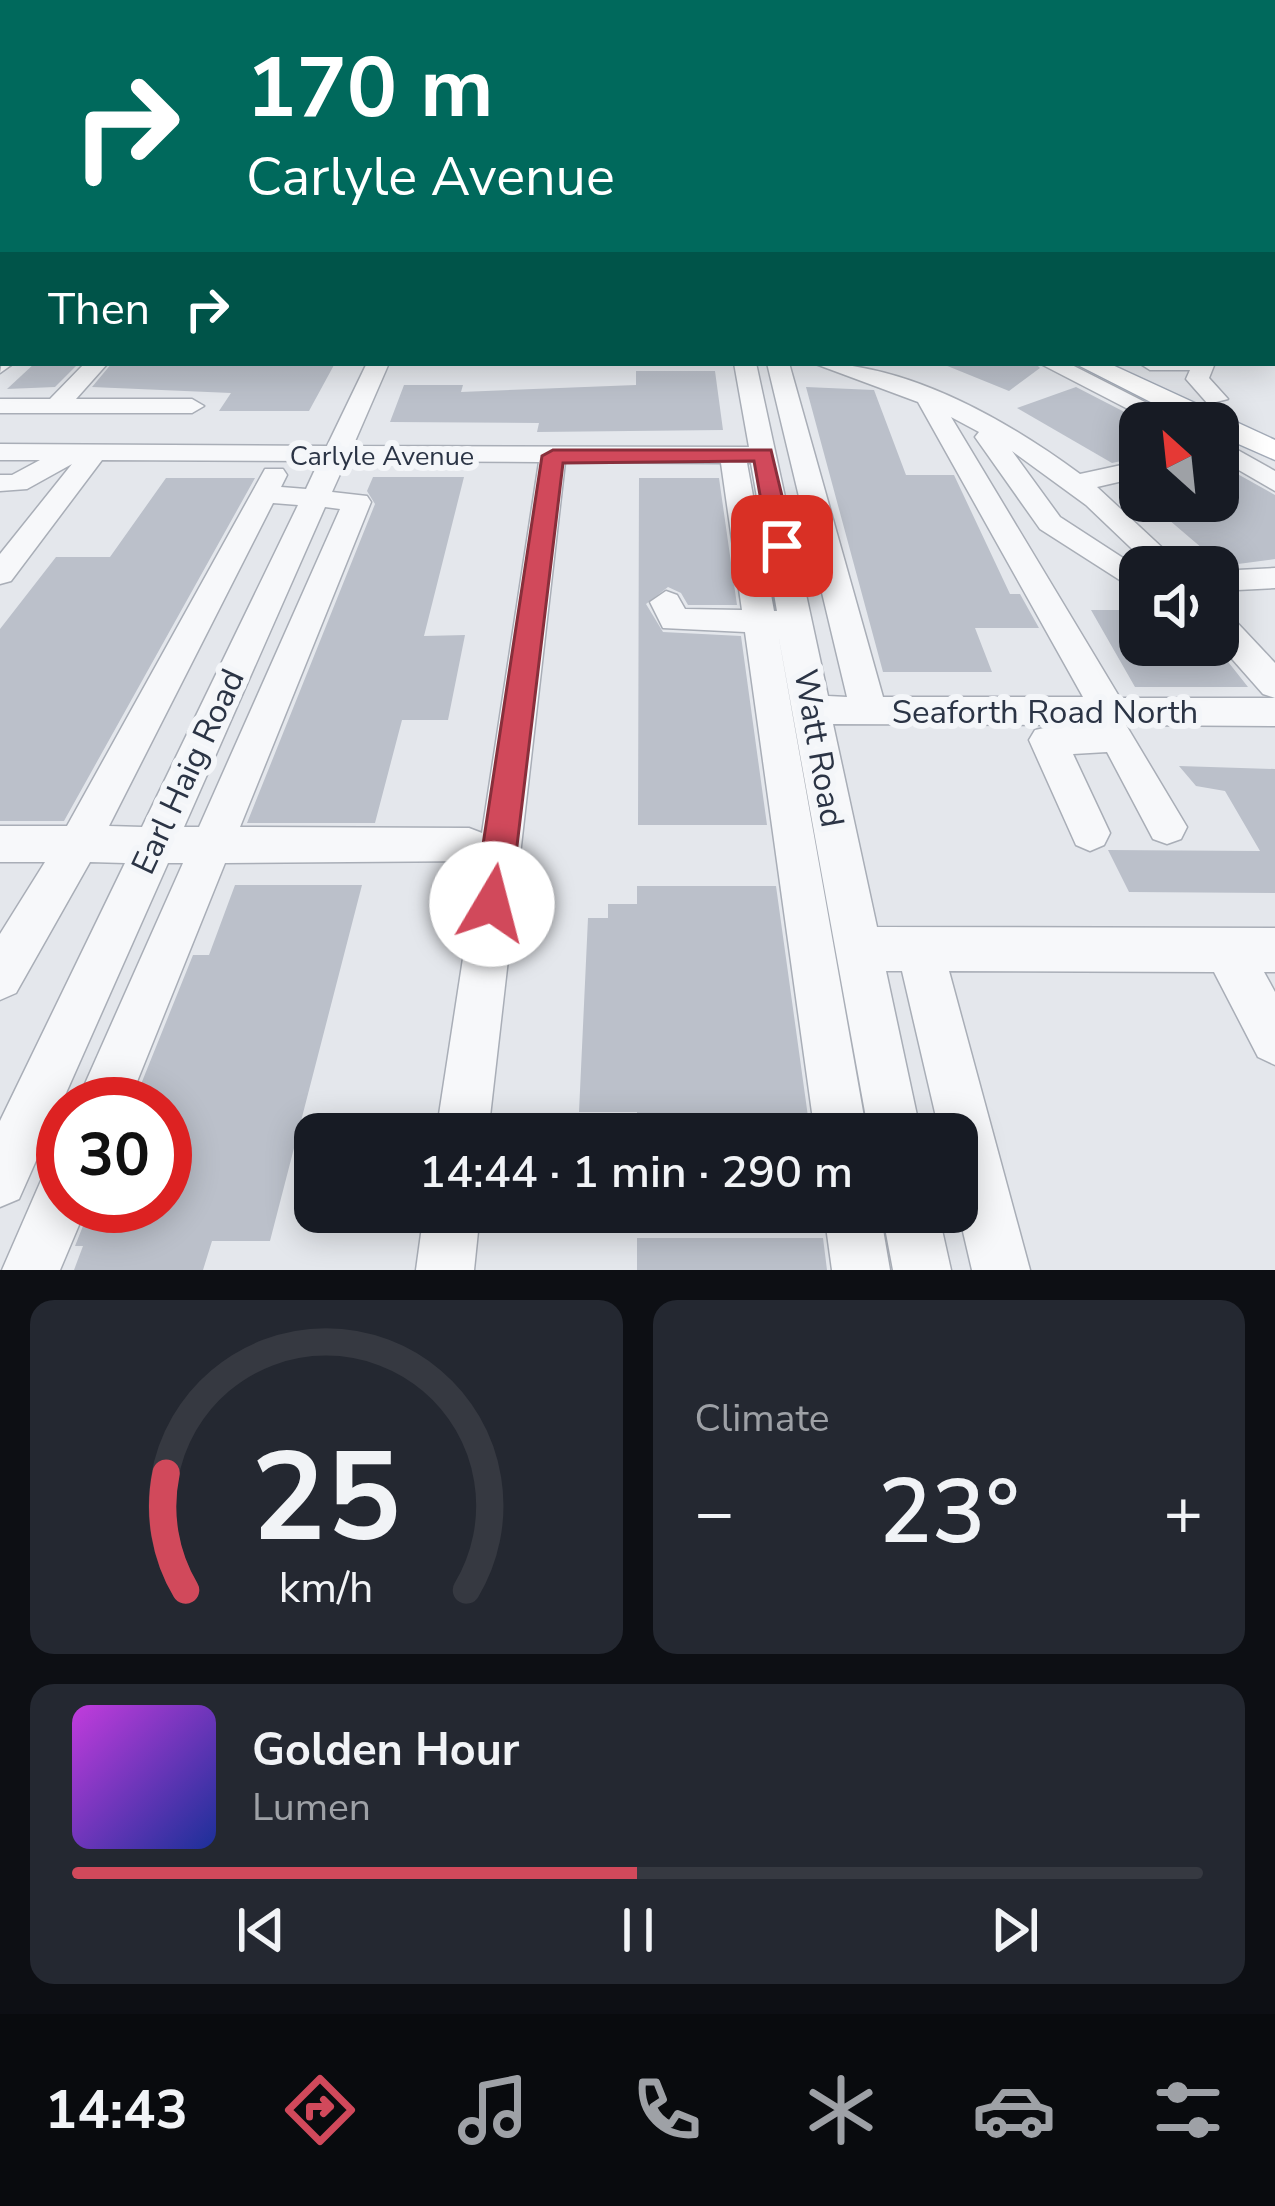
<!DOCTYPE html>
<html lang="en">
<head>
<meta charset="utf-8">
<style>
  :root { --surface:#171b24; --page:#242831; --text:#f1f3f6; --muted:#9ea1a6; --line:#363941; --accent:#d1495b }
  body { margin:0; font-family:"Nunito Sans",sans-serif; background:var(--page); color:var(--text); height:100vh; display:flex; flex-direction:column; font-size:45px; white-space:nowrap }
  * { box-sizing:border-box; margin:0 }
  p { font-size:39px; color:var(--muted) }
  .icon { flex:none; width:66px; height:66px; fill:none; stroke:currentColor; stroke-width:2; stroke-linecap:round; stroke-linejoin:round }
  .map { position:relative; height:1270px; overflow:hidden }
  .drawer { display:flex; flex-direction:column; gap:30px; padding:30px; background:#0d0f14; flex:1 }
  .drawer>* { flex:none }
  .banner { position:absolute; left:0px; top:0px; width:1275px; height:366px; box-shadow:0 6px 30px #0003; background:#00695c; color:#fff; overflow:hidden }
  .needle { width:78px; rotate:333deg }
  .fabs { position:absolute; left:1119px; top:402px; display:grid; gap:24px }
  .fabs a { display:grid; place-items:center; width:120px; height:120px; border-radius:24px; background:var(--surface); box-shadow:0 6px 30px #0003; font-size:60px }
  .speed { position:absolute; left:36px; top:1077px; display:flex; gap:24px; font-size:60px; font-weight:700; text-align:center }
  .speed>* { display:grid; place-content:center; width:156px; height:156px; border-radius:50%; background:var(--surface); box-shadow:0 6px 30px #0003; line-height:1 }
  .speed .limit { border:18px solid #d22; background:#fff; color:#111 }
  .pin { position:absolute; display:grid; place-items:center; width:102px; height:102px; color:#fff; margin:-51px; border-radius:24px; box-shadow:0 6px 18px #0006 }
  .me { position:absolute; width:132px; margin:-66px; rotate:8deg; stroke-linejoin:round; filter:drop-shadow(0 0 9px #0008) }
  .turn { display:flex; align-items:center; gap:42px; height:252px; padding:0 48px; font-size:54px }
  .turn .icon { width:156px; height:156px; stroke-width:2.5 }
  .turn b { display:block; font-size:84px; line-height:102px }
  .then { display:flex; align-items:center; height:114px; padding:0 48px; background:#0003; gap:24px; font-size:45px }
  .big { font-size:90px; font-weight:600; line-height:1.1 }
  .drawer .card { flex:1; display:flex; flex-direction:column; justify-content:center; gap:18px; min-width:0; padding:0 42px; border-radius:24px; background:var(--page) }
  .drawer .dial { align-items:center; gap:0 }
  .dial svg { height:312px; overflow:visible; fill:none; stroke:var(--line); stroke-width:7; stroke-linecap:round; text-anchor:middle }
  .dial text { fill:var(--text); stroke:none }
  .song { display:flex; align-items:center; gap:36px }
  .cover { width:144px; height:144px; border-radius:18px; background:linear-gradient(135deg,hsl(290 70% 55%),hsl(230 70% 35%)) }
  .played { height:12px; border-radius:6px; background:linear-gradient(90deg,var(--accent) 50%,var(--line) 50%) }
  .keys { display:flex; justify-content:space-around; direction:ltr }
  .heat { display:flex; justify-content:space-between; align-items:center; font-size:66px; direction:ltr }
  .drawer .tiles { flex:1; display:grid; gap:30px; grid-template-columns:1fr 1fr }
  .card:last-child { grid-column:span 2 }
  .trip { position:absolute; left:294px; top:1113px; width:684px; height:120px; border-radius:24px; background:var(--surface); box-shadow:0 6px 30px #0003; font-weight:600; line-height:120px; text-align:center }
  .tab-bar { display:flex; height:192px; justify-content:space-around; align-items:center; background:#090b0e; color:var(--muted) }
  .tab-bar .icon { width:84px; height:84px }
  .tab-bar .selected { color:var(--accent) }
  .tab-bar b { font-size:54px; color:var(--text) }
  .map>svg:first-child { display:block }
  .building { fill:#bbc0ca }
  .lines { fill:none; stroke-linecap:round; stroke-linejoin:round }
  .minor-casing { stroke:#a9aeb7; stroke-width:3 }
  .major-casing { stroke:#a3abb8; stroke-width:3 }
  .minor { fill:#f7f8fa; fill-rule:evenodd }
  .major { fill:#fff; fill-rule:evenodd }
  .route { fill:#d1495b; stroke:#882f3b; stroke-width:3 }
  .labels { text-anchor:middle; stroke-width:12; stroke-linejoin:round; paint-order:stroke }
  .far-street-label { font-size:27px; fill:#2b3445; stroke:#f4f6f9 }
  .street-label { font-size:33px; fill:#2b3445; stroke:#f4f6f9 }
</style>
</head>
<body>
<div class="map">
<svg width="1275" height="1270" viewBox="0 0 1275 1270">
  <rect width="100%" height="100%" fill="#e4e7ec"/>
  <g class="building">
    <path d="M35,363H79L55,387L7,389Z"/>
    <path d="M112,363L161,365H334L309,411H219L231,393L92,387Z"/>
    <path d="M940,363H1035L1040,368L1009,391Z"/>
    <path d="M636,371H715L723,430L537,432L539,423L390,422L404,385H463L461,392L636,385Z"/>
    <path d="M806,387L874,390L906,475H954L1010,594H1020L1039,628H975L992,672H883Z"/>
    <path d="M1076,387L1140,420V457L1112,463L1017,408Z"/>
    <path d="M1225,467L1275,495V559L1223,566L1155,508L1166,506L1160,501H1218V468Z"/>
    <path d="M373,477H464L424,636L465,635L448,720H402L375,823H247L375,504L367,491Z"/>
    <path d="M166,478H255L64,821H0V629L56,557H110Z"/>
    <path d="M639,478H719L737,605H688L681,593L668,587L646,604L663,632L741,636L767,825H638Z"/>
    <path d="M1091,610H1140V645H1203L1212,658H1225L1248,687H1135Z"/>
    <path d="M1179,766L1275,769V893L1129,892L1108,850L1260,851L1225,791L1196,786Z"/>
    <path d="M235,885H362L270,1241H212L203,1270H74L83,1246H75L91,1206H165V1104H133L193,955H209Z"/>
    <path d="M637,886H776L810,1131L637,1132V1112H579L588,918H608V904H637Z"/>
    <path d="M637,1238H823L827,1270H637Z"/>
  </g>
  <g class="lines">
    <defs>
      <g id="minor">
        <path d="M1272,219L1275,220V230L1272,229Z"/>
        <path d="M1272,271L1275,272V284L1272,283Z"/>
        <rect x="0" y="282" width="3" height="12"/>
        <rect x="1272" y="347" width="3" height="14"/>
        <path d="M3,356V363H14L0,373Z"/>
        <path d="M85,363H108L76,399H192L204,406L192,413H0V399H50Z"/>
        <path d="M367,363H389L353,446L749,447L734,363H756L828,696L847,697L767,363H789L883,697H1083L918,402L813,363C907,363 1005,419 1080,474L1140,461V477L1097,487L1183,567H1151L1086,505L1012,451L1060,517L1140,569V593L1040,529L975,437L979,432L951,417L1120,698H1275V726L1126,725L1187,827L1181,839L1167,844L1153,839L1107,752L1073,754L1110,833L1104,845L1090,851L1076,845L1029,740L1035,730L1058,725L833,724L877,927L1275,928V972H1264L1275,992V1065L1258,1057L1214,972L949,971L1030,1270H972L957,1206V1134H940L902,971H886L921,1134H869L778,633L867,1134H815L745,632L663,628L650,602L666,591L677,595L685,609L742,610L721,463L565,462L488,1134H436L478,861L225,863L128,1104H76L183,863H168L19,1199L0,1207V1121L125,863L90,862L16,993L0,1000V934L45,862H0V826H67L265,469H283L287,475L281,487L306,489L319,461L102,460L11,581L0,584V554L72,464L27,489L0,491V475H12L40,460H0V444L327,446ZM346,461L539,462L482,833L469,828L240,827L371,502L367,496L332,492ZM747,463H751L777,611H774ZM273,503L298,505L142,827L109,826ZM325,507L340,509L199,827H184Z"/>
        <path d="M1039,363H1068L1186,423H1155Z"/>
        <path d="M1139,363H1215L1209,378L1228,399L1208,404L1186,379L1190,370H1150Z"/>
        <path d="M1218,439L1275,471V491L1218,458Z"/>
        <path d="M1275,568V588L1218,591V571Z"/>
        <path d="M1218,611L1229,614L1275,663V698L1263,694L1218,643Z"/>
        <path d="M63,1168V1206H87L60,1270H2L43,1176Z"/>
        <path d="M424,1212H480L474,1270H416Z"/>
        <path d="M824,1212H880L890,1270H832Z"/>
        <path d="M882,1212H938L951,1270H893Z"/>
      </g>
      <path id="major" d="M1074,363H1108L1275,440V460L1218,435V423H1192Z"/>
    </defs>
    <use href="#minor" class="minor-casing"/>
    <use href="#major" class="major-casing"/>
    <use href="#minor" class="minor"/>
    <use href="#major" class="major"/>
  </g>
  <linearGradient id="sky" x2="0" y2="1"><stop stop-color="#8bb4dd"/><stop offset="0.53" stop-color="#f3f4f6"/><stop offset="1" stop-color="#f3f4f6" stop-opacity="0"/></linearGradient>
  <rect width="1275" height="380" fill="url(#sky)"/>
  <path class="route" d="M553,450H771L794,546L782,554L769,546L754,461L563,463L510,904L505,916L492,921L480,916L474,904L542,456Z"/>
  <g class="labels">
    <g class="far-street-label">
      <text x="382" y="465">Carlyle Avenue</text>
    </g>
    <g class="street-label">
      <text x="1045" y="723">Seaforth Road North</text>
      <text transform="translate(820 748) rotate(80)" y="12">Watt Road</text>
      <text transform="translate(187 771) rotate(-65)" y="12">Earl Haig Road</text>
    </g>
  </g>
</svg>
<div class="fabs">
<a><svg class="needle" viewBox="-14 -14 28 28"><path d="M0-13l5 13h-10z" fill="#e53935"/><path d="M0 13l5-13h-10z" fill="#9ea1a6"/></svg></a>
<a><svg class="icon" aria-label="sound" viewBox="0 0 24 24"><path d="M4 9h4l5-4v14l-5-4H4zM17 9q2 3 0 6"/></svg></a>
</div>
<div class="speed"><div class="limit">30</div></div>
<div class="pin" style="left:782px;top:546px;background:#d93025"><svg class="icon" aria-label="arrive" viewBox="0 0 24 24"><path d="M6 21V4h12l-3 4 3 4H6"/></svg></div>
<svg class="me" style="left:492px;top:904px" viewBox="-20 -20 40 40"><circle r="19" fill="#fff"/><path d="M0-13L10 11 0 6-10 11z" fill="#d1495b"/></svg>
<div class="trip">14:44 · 1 min · 290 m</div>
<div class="banner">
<div class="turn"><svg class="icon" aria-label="right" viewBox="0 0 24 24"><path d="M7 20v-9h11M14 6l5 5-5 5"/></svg><div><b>170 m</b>Carlyle Avenue</div></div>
<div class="then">Then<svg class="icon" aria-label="right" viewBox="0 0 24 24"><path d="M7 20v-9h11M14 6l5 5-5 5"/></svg></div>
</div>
</div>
<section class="drawer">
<div class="tiles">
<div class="card dial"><svg viewBox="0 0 100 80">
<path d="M14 69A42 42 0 1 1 86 69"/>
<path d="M14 69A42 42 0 0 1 9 39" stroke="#d1495b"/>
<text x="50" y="56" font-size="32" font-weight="700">25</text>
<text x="50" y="72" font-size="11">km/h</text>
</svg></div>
<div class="card"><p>Climate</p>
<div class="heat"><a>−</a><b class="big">23°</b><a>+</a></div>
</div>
<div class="card">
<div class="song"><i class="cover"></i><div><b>Golden Hour</b><p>Lumen</p></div></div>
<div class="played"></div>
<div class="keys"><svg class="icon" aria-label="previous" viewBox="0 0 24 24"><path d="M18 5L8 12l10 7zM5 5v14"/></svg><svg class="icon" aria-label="pause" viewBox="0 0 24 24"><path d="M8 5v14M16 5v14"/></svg><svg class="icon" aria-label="next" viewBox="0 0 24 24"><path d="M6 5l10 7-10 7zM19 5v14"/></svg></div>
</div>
</div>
</section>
<nav class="tab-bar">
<b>14:43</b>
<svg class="icon selected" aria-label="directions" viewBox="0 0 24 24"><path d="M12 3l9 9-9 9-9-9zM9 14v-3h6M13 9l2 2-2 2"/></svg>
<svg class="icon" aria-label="music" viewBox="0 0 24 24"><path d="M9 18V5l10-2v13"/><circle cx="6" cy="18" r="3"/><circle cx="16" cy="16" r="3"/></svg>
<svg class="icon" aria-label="phone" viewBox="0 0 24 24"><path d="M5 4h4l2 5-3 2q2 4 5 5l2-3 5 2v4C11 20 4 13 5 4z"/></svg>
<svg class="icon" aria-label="climate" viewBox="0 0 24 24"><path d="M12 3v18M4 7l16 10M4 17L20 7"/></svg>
<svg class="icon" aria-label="car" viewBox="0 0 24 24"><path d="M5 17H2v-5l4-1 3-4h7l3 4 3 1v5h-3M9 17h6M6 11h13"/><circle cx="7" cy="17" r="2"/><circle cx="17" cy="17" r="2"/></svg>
<svg class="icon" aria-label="filters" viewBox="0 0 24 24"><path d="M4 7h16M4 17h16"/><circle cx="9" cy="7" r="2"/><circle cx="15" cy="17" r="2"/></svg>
</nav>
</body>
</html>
